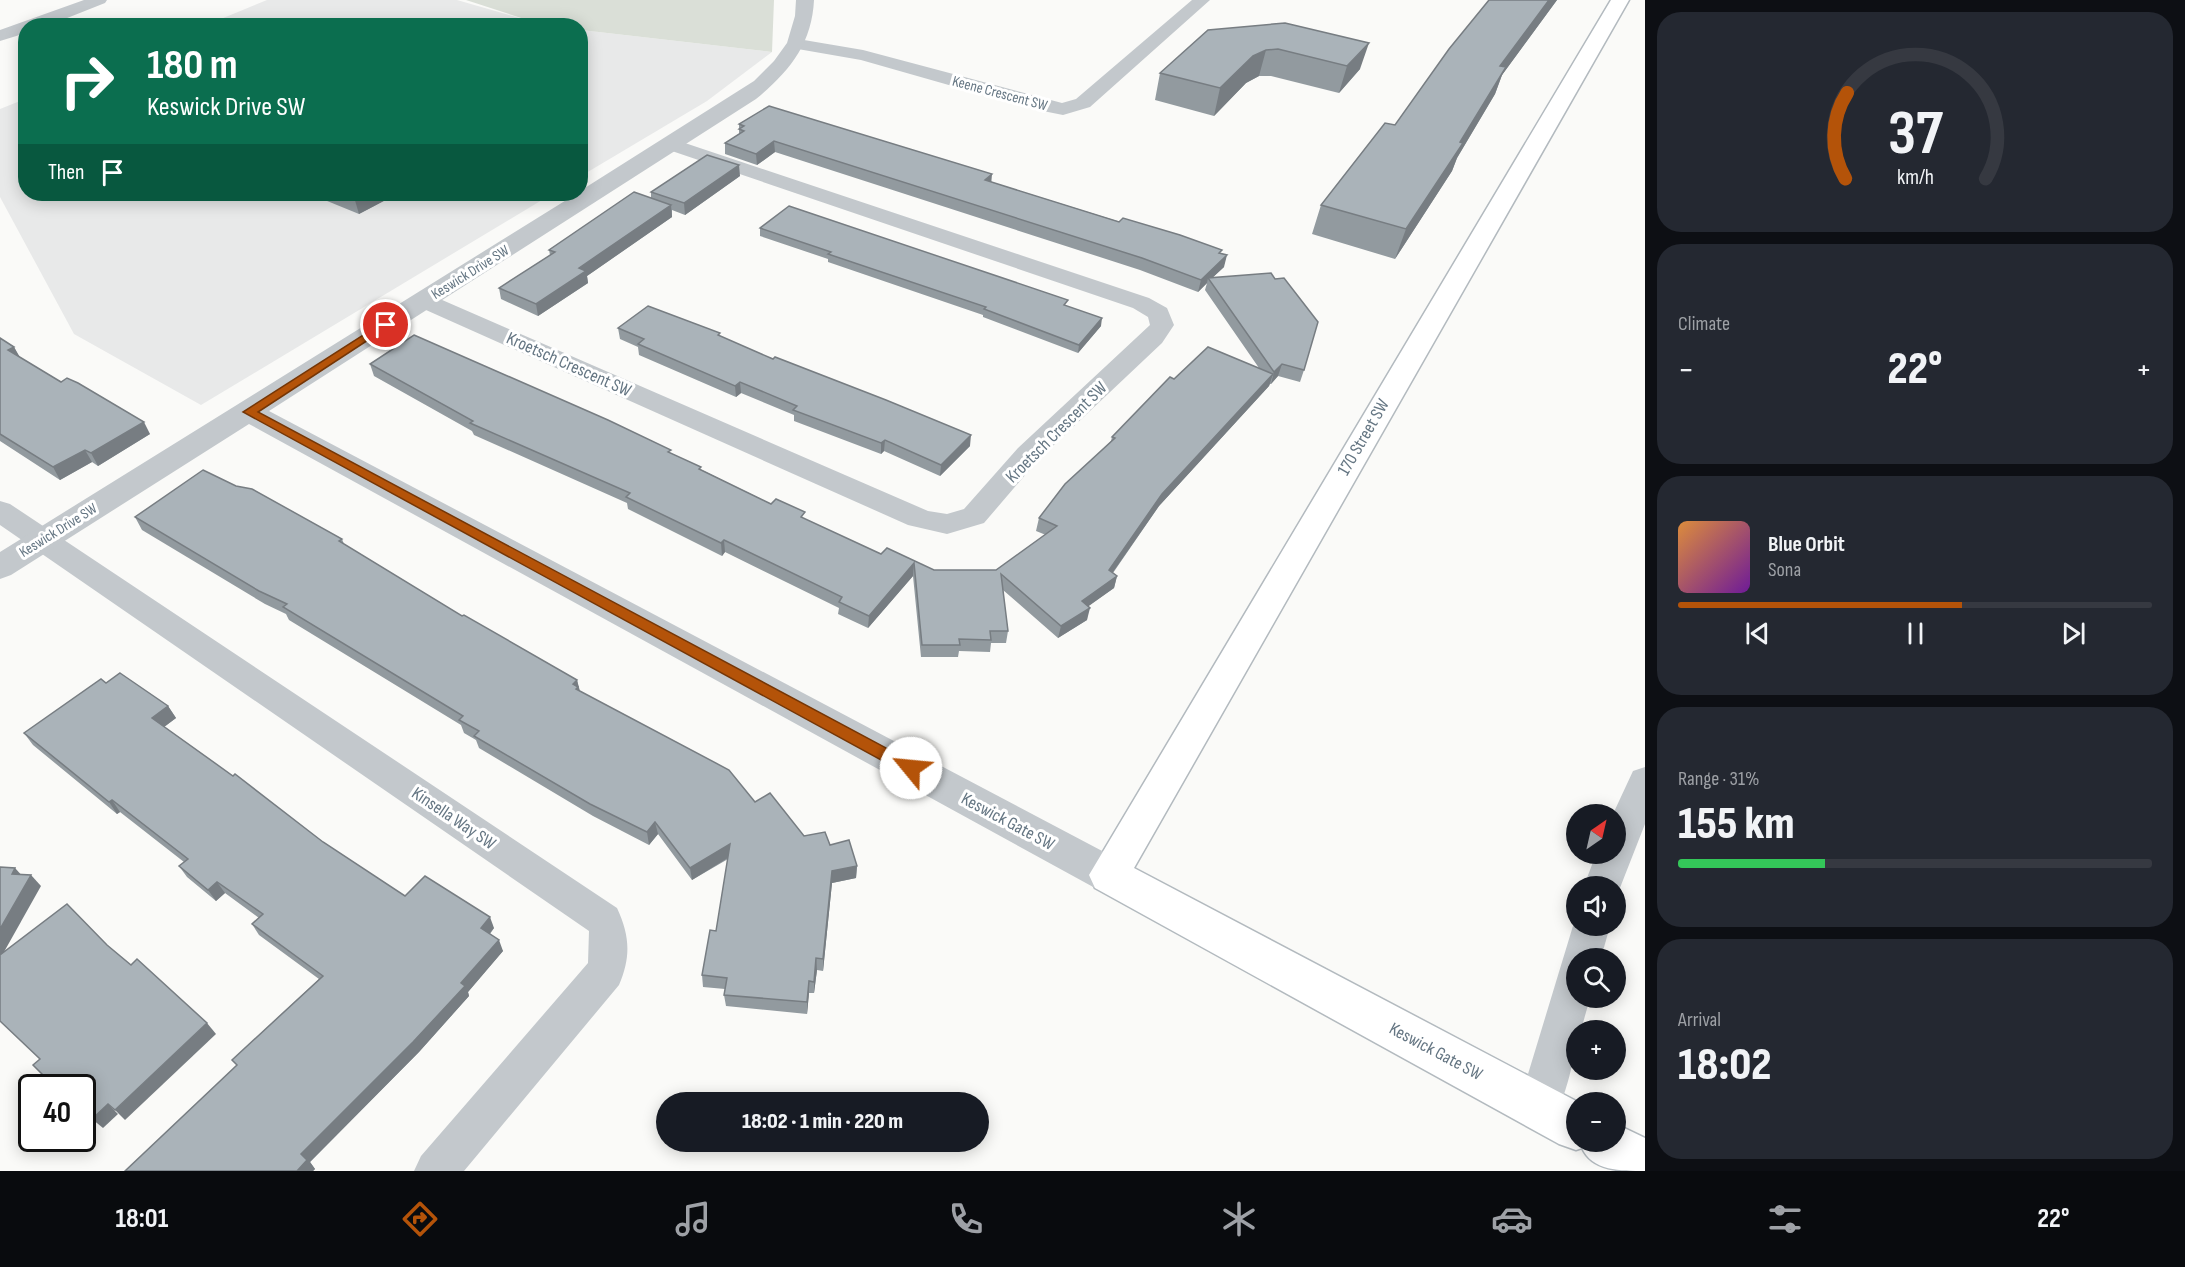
<!DOCTYPE html>
<html lang="en">
<head>
<meta charset="utf-8">
<style>
  :root { --surface:#171b24; --page:#242831; --text:#f1f3f6; --muted:#9ea1a6; --line:#363941; --accent:#b45309 }
  body { margin:0; font-family:"Sofia Sans Condensed",sans-serif; background:var(--page); color:var(--text); height:100vh; display:flex; flex-direction:column; font-size:22px; white-space:nowrap }
  * { box-sizing:border-box; margin:0 }
  p { font-size:20px; color:var(--muted) }
  .icon { flex:none; width:33px; height:33px; fill:none; stroke:currentColor; stroke-width:2; stroke-linecap:round; stroke-linejoin:round }
  .map { position:relative; flex:1; overflow:hidden }
  .panel { display:flex; flex-direction:column; gap:12px; padding:12px; background:#0d0f14; width:540px }
  .panel>* { flex:none }
  .hud { position:absolute; left:18px; top:18px; width:570px; height:183px; border-radius:24px; box-shadow:0 3px 15px #0003; background:#0b6e4f; color:#fff; overflow:hidden }
  .needle { width:39px; rotate:34deg }
  .tools { position:absolute; left:1566px; top:804px; display:grid; gap:12px }
  .tools a { display:grid; place-items:center; width:60px; height:60px; border-radius:50%; background:var(--surface); box-shadow:0 3px 15px #0003; font-size:30px }
  .speed { position:absolute; left:18px; top:1074px; display:flex; gap:12px; font-size:30px; font-weight:700; text-align:center }
  .speed>* { display:grid; place-content:center; width:78px; height:78px; border-radius:50%; background:var(--surface); box-shadow:0 3px 15px #0003; line-height:1 }
  .speed .limit { border:3px solid #111; border-radius:9px; background:#fff; color:#111 }
  .pin { position:absolute; display:grid; place-items:center; width:51px; height:51px; color:#fff; margin:-26px; border:3px solid #fff; border-radius:50%; box-shadow:0 2px 6px #0007 }
  .me { position:absolute; width:66px; margin:-33px; rotate:298deg; stroke-linejoin:round; filter:drop-shadow(0 0 4px #0008) }
  .turn { display:flex; align-items:center; gap:21px; height:126px; padding:0 30px; font-size:27px }
  .turn .icon { width:78px; height:78px; stroke-width:2.5 }
  .turn b { display:block; font-size:42px; line-height:51px }
  .then { display:flex; align-items:center; height:57px; padding:0 30px; background:#0003; gap:12px; font-size:22px }
  .big { font-size:45px; font-weight:800; line-height:1.1 }
  .panel .tile { flex:1; display:flex; flex-direction:column; justify-content:center; gap:9px; min-width:0; padding:0 21px; border-radius:24px; background:var(--page) }
  .panel .dial { align-items:center; gap:0 }
  .dial svg { height:156px; overflow:visible; fill:none; stroke:var(--line); stroke-width:7; stroke-linecap:round; text-anchor:middle }
  .dial text { fill:var(--text); stroke:none }
  .song { display:flex; align-items:center; gap:18px }
  .cover { width:72px; height:72px; border-radius:9px; background:linear-gradient(135deg,hsl(30 70% 55%),hsl(280 70% 35%)) }
  .played { height:6px; border-radius:3px; background:linear-gradient(90deg,var(--accent) 60%,var(--line) 60%) }
  .keys { display:flex; justify-content:space-around; direction:ltr }
  .heat { display:flex; justify-content:space-between; align-items:center; font-size:33px; direction:ltr }
  .charge { height:9px; border-radius:4px; background:linear-gradient(90deg,#34c759 31%,var(--line) 0) }
  .trip { position:absolute; left:656px; top:1092px; width:333px; height:60px; border-radius:30px; background:var(--surface); box-shadow:0 3px 15px #0003; font-weight:800; line-height:60px; text-align:center }
  .dock { display:flex; height:96px; justify-content:space-around; align-items:center; background:#090b0e; color:var(--muted) }
  .dock .icon { width:42px; height:42px }
  .dock .on { color:var(--accent) }
  .dock b { font-size:27px; color:var(--text) }
  main { display:flex; flex:1; min-height:0 }
  .map>svg:first-child { display:block }
  .built { fill:#e8e9e9 }
  .green { fill:#dadfd7 }
  .lines { fill:none; stroke-linecap:round; stroke-linejoin:round }
  .secondary-casing { stroke:#b3babf; stroke-width:3 }
  .minor { fill:#c3c8cc; fill-rule:evenodd }
  .tertiary { fill:#c3c8cc; fill-rule:evenodd }
  .secondary { fill:#fff; fill-rule:evenodd }
  .wall { fill:#929a9f }
  .shaded-wall { fill:#777d82 }
  .building { fill:#aab3b9; stroke:#777d82; stroke-width:1.5 }
  .route { fill:#b45309; stroke:#753606; stroke-width:1.5 }
  .labels { text-anchor:middle; stroke-width:6; stroke-linejoin:round; paint-order:stroke }
  .far-street-label { font-size:15px; fill:#657683; stroke:#fff }
  .street-label { font-size:18px; fill:#657683; stroke:#fff }
</style>
</head>
<body>
<main>
<div class="map">
<svg width="1645" height="1171" viewBox="0 0 1645 1171">
  <rect width="100%" height="100%" fill="#fafaf8"/>
  <g class="built">
    <path d="M267,0H457L544,25L204,26Z"/>
    <path d="M581,30L772,52L707,101L581,176Z"/>
    <path d="M25,99L26,194H552L201,405L74,334L0,197V109Z"/>
  </g>
  <path class="green" d="M466,0H774L772,52L581,30L580,26L543,25Z"/>
  <g class="lines">
    <defs>
      <path id="secondary" d="M1611,0H1629L1134,868L1578,1102L1576,1142H1616V1124L1645,1138V1171C1621,1171 1592,1171 1582,1148L1576,1150L1559,1144L1095,888L1089,875Z"/>
    </defs>
    <use href="#secondary" class="secondary-casing"/>
    <g class="minor">
      <path d="M84,0H107L105,3L47,26H26V33L0,41V30Z"/>
      <path d="M1192,0H1210L1090,107L1063,115L1033,109L861,60L792,48L789,44L798,39L863,50L1062,103L1076,99Z"/>
      <path d="M673,139L1149,298L1167,308L1174,325L1162,343L1038,460L984,523L947,534L908,525L417,306L413,301L417,296H433L928,511L947,514L964,509L1018,448L1150,325L1148,317L1133,308L666,149L663,145L666,141Z"/>
      <path d="M0,501L10,504L617,908C630,936 631,957 619,985L464,1171H414L421,1156L588,963L589,931L0,525Z"/>
      <path d="M1645,767V824L1616,898V886H1584L1596,854H1616L1613,814L1633,771Z"/>
      <path d="M1576,916V926H1610L1601,958H1576V998H1590L1581,1030H1576C1576,1061 1565,1094 1554,1122L1539,1128L1524,1122L1518,1107Z"/>
    </g>
    <path class="tertiary" d="M796,0H814C812,44 789,72 756,99L269,411L1123,862L1129,875L1123,888L1109,893L1095,888L249,424L11,575L0,579V552L576,194H580V191L754,81L774,61L787,43L795,16Z"/>
    <use href="#secondary" class="secondary"/>
  </g>
  <g class="wall">
    <path d="M1489,0H1557L1502,75L1495,94L1457,158L1452,171L1395,259L1312,234L1321,205L1395,125Z"/>
    <path d="M1285,23L1360,69L1339,93L1271,76H1259L1246,83L1214,116L1155,100L1160,73Z"/>
    <path d="M739,124L991,182L1221,253L1224,267L1212,278L1304,370L1300,382L1278,376L1271,384H1270L1269,386L1159,506L1113,573L1117,576L1114,588L1088,606L1087,620L1058,638L1003,590L1008,631L1006,643H991L990,652L959,651L958,657H921L913,576L868,628L838,614L839,608L725,552L722,556L628,509L627,503L474,435L472,431L374,376L370,364L671,453L702,470L771,504L881,554L934,570H996L1046,535L1036,531L1039,518L1111,441L1112,437L1174,379L1259,368L1205,290L1207,283L1198,292L1140,270L775,152L757,165L725,154V143L739,134Z"/>
    <path d="M740,176L685,215L672,210V217L587,276L588,283L538,316L501,299L499,288L550,255L549,250L651,198V192Z"/>
    <path d="M310,194H397L359,214Z"/>
    <path d="M760,228L1067,306L1101,326L1078,353L983,317V315L828,262V259L760,236Z"/>
    <path d="M618,328L720,336L970,446L940,476L884,451L881,454L794,421V415L741,393L736,397L639,355L638,347L620,339Z"/>
    <path d="M0,338L14,347L19,357L150,434L98,466L92,462L60,480L0,441Z"/>
    <path d="M135,517L342,539L344,544L462,616L577,680L580,691L755,802L804,836L830,845L857,866L856,878L832,883L823,971L817,970L814,993H809L807,1014L726,1006L724,995L725,989L703,987L702,975L716,931L728,859L692,880L658,834L649,845L593,816L479,748L476,740L464,733L461,725L289,620L286,614L265,604L142,530Z"/>
    <path d="M106,683L168,706L176,718L164,727L323,842L405,896L494,928L490,934L503,951L468,992L469,996L419,1052L310,1162L315,1169L313,1171H125L237,1065L232,1060L319,979L259,935L252,924L259,918L225,893L216,901L187,877L179,866L184,862L120,812L117,814L33,745L24,733Z"/>
  </g>
  <g class="shaded-wall">
    <path d="M1549,0H1557L1502,75L1495,94L1457,158L1452,171L1395,259L1406,229L1460,142L1500,66Z"/>
    <path d="M1369,43L1360,69L1339,93L1347,66Z"/>
    <path d="M1266,50L1259,76L1246,83L1214,116L1220,88L1253,56Z"/>
    <path d="M774,141L775,152L757,165L756,154Z"/>
    <path d="M739,165L740,176L685,215L684,203Z"/>
    <path d="M992,174L991,186L985,180Z"/>
    <path d="M361,194H397L359,214L354,197Z"/>
    <path d="M671,205L672,217L587,276L588,283L538,316L536,304L579,268Z"/>
    <path d="M1227,255L1224,267L1210,280L1208,278L1207,283L1198,292L1201,280Z"/>
    <path d="M1102,318L1101,326L1078,353L1079,345Z"/>
    <path d="M14,347L21,359L8,350Z"/>
    <path d="M1282,364L1278,376L1271,384L1274,372Z"/>
    <path d="M1273,374L1269,386L1159,506L1106,582L1109,570L1162,494Z"/>
    <path d="M740,382L741,393L736,397L735,386Z"/>
    <path d="M144,422L150,434L98,466L91,453Z"/>
    <path d="M971,435L970,446L940,476L941,465Z"/>
    <path d="M885,440L884,451L881,454V443Z"/>
    <path d="M85,450L92,462L60,480L53,467Z"/>
    <path d="M724,540L725,552L722,556L721,543Z"/>
    <path d="M914,563L913,576L868,628L869,616Z"/>
    <path d="M1117,576L1114,588L1079,613L1082,601Z"/>
    <path d="M1090,608L1087,620L1058,638L1061,626Z"/>
    <path d="M577,680L580,693L573,684Z"/>
    <path d="M168,706L176,718L160,730L152,718Z"/>
    <path d="M112,800L120,812L117,814L109,802Z"/>
    <path d="M655,822L658,834L649,845L647,832Z"/>
    <path d="M730,844L731,856L692,880L690,868Z"/>
    <path d="M857,866L856,878L832,883L823,971V959L832,871Z"/>
    <path d="M15,868L25,879L12,874Z"/>
    <path d="M31,875L41,886L0,959V929Z"/>
    <path d="M217,882L225,893L216,901L208,890Z"/>
    <path d="M490,917L494,928L485,939L481,928Z"/>
    <path d="M499,940L503,951L468,992L469,996L419,1052L310,1162L315,1169L313,1171H297L301,1154L461,983Z"/>
    <path d="M816,958L817,970L814,993V982Z"/>
    <path d="M809,981V993L807,1014V1002Z"/>
    <path d="M207,1023L216,1034L125,1120L115,1110Z"/>
    <path d="M108,1104L118,1114L103,1128L92,1119Z"/>
  </g>
  <g class="building">
    <path d="M1489,0H1549L1500,66L1506,67L1460,142L1463,143L1406,229L1321,205L1385,123L1395,125L1449,49Z"/>
    <path d="M1285,23L1369,43L1347,66L1278,49L1266,50L1253,56L1220,88L1160,73L1208,30Z"/>
    <path d="M769,106L992,174L985,180L1119,222L1123,218L1180,235L1222,250L1219,253L1227,255L1201,280L1142,258L774,141L756,154L725,143L744,131L739,129L744,126L739,124Z"/>
    <path d="M707,155L739,165L684,203L651,192Z"/>
    <path d="M634,192L671,205L579,268L586,271L536,304L499,288L555,252L549,250Z"/>
    <path d="M345,194H361L354,197Z"/>
    <path d="M789,206L1068,300L1064,305L1102,318L1079,345L984,309L986,307L828,254L831,252L760,228Z"/>
    <path d="M1271,273L1275,279L1284,278L1318,322L1304,370L1282,364L1274,372L1208,278Z"/>
    <path d="M648,306L720,333L718,335L773,359L775,357L886,400L971,435L941,465L885,440L881,443L793,410L797,406L740,382L735,386L638,344L644,339L618,328Z"/>
    <path d="M414,335L608,420L671,450L668,452L701,467L699,469L771,504L776,499L805,512L801,517L881,554L887,548L934,570H996L1057,526L1039,518L1065,484L1115,438L1112,437L1170,377L1174,379L1208,347L1273,374L1162,494L1109,570L1117,576L1082,601L1090,608L1061,626L1001,574L1008,631H990L991,640L959,639L960,645H922L914,563L869,616L839,602L842,597L724,540L721,543L626,497L630,493L470,423L473,421L370,364Z"/>
    <path d="M0,338L14,347L8,350L61,382L67,378L78,383L144,422L91,453L85,450L53,467L0,434Z"/>
    <path d="M203,470L236,486L252,489L342,539L339,541L462,616L464,615L577,680L573,684L578,687L576,689L729,770L755,802L770,793L804,836L825,832L830,845L849,840L857,866L832,871L823,959L816,958L814,982L809,981L807,1002L724,995L727,978L702,975L710,930L716,931L730,844L690,868L655,822L647,832L590,804L474,736L479,731L459,720L463,716L283,607L287,604L259,591L135,517Z"/>
    <path d="M120,673L168,706L152,718L233,776L235,774L323,842L405,896L425,876L490,917L481,928L499,940L461,983L465,986L413,1042L301,1154L307,1160L297,1171H125L237,1065L232,1060L323,976L252,924L263,914L217,882L208,890L179,866L188,859L112,800L109,802L24,733L101,679L106,683Z"/>
    <path d="M0,867L15,868L12,874L31,875L0,929Z"/>
    <path d="M67,904L107,945L131,965L137,959L207,1023L115,1110L108,1104L92,1119L82,1109V1088H61L60,1086L56,1088L33,1065L40,1059L0,1021V955Z"/>
  </g>
  <path class="route" d="M382,323L391,325L258,412L916,764L919,768L916,773H905L243,412Z"/>
  <g class="labels">
    <g class="far-street-label">
      <text transform="translate(1000 93) rotate(15)" y="5">Keene Crescent SW</text>
      <text transform="translate(470 272) rotate(-32)" y="5">Keswick Drive SW</text>
      <text transform="translate(58 530) rotate(-32)" y="5">Keswick Drive SW</text>
    </g>
    <g class="street-label">
      <text transform="translate(569 364) rotate(24)" y="6">Kroetsch Crescent SW</text>
      <text transform="translate(1056 432) rotate(-45)" y="6">Kroetsch Crescent SW</text>
      <text transform="translate(1363 437) rotate(-60)" y="6">170 Street SW</text>
      <text transform="translate(454 818) rotate(34)" y="6">Kinsella Way SW</text>
      <text transform="translate(1008 821) rotate(28)" y="6">Keswick Gate SW</text>
      <text transform="translate(1436 1051) rotate(28)" y="6">Keswick Gate SW</text>
    </g>
  </g>
</svg>
<div class="tools">
<a><svg class="needle" viewBox="-14 -14 28 28"><path d="M0-13l5 13h-10z" fill="#e53935"/><path d="M0 13l5-13h-10z" fill="#9ea1a6"/></svg></a>
<a><svg class="icon" aria-label="sound" viewBox="0 0 24 24"><path d="M4 9h4l5-4v14l-5-4H4zM17 9q2 3 0 6"/></svg></a>
<a><svg class="icon" aria-label="search" viewBox="0 0 24 24"><circle cx="10" cy="10" r="6"/><path d="M15 15l6 6"/></svg></a>
<a>+</a>
<a>−</a>
</div>
<div class="speed"><div class="limit">40</div></div>
<div class="pin" style="left:386px;top:325px;background:#d93025"><svg class="icon" aria-label="arrive" viewBox="0 0 24 24"><path d="M6 21V4h12l-3 4 3 4H6"/></svg></div>
<svg class="me" style="left:911px;top:768px" viewBox="-20 -20 40 40"><circle r="19" fill="#fff"/><path d="M0-13L10 11 0 6-10 11z" fill="#b45309"/></svg>
<div class="trip">18:02 · 1 min · 220 m</div>
<div class="hud">
<div class="turn"><svg class="icon" aria-label="right" viewBox="0 0 24 24"><path d="M7 20v-9h11M14 6l5 5-5 5"/></svg><div><b>180 m</b>Keswick Drive SW</div></div>
<div class="then">Then<svg class="icon" aria-label="arrive" viewBox="0 0 24 24"><path d="M6 21V4h12l-3 4 3 4H6"/></svg></div>
</div>
</div>
<section class="panel">
<div class="tile dial"><svg viewBox="0 0 100 80">
<path d="M14 69A42 42 0 1 1 86 69"/>
<path d="M14 69A42 42 0 0 1 15 25" stroke="#b45309"/>
<text x="50" y="56" font-size="32" font-weight="700">37</text>
<text x="50" y="72" font-size="11">km/h</text>
</svg></div>
<div class="tile"><p>Climate</p>
<div class="heat"><a>−</a><b class="big">22°</b><a>+</a></div>
</div>
<div class="tile">
<div class="song"><i class="cover"></i><div><b>Blue Orbit</b><p>Sona</p></div></div>
<div class="played"></div>
<div class="keys"><svg class="icon" aria-label="previous" viewBox="0 0 24 24"><path d="M18 5L8 12l10 7zM5 5v14"/></svg><svg class="icon" aria-label="pause" viewBox="0 0 24 24"><path d="M8 5v14M16 5v14"/></svg><svg class="icon" aria-label="next" viewBox="0 0 24 24"><path d="M6 5l10 7-10 7zM19 5v14"/></svg></div>
</div>
<div class="tile"><p>Range · 31%</p><b class="big">155 km</b><div class="charge"></div></div>
<div class="tile"><p>Arrival</p><b class="big">18:02</b></div>
</section>
</main>
<nav class="dock">
<b>18:01</b>
<svg class="icon on" aria-label="directions" viewBox="0 0 24 24"><path d="M12 3l9 9-9 9-9-9zM9 14v-3h6M13 9l2 2-2 2"/></svg>
<svg class="icon" aria-label="music" viewBox="0 0 24 24"><path d="M9 18V5l10-2v13"/><circle cx="6" cy="18" r="3"/><circle cx="16" cy="16" r="3"/></svg>
<svg class="icon" aria-label="phone" viewBox="0 0 24 24"><path d="M5 4h4l2 5-3 2q2 4 5 5l2-3 5 2v4C11 20 4 13 5 4z"/></svg>
<svg class="icon" aria-label="climate" viewBox="0 0 24 24"><path d="M12 3v18M4 7l16 10M4 17L20 7"/></svg>
<svg class="icon" aria-label="car" viewBox="0 0 24 24"><path d="M5 17H2v-5l4-1 3-4h7l3 4 3 1v5h-3M9 17h6M6 11h13"/><circle cx="7" cy="17" r="2"/><circle cx="17" cy="17" r="2"/></svg>
<svg class="icon" aria-label="filters" viewBox="0 0 24 24"><path d="M4 7h16M4 17h16"/><circle cx="9" cy="7" r="2"/><circle cx="15" cy="17" r="2"/></svg>
<b>22°</b>
</nav>
</body>
</html>
